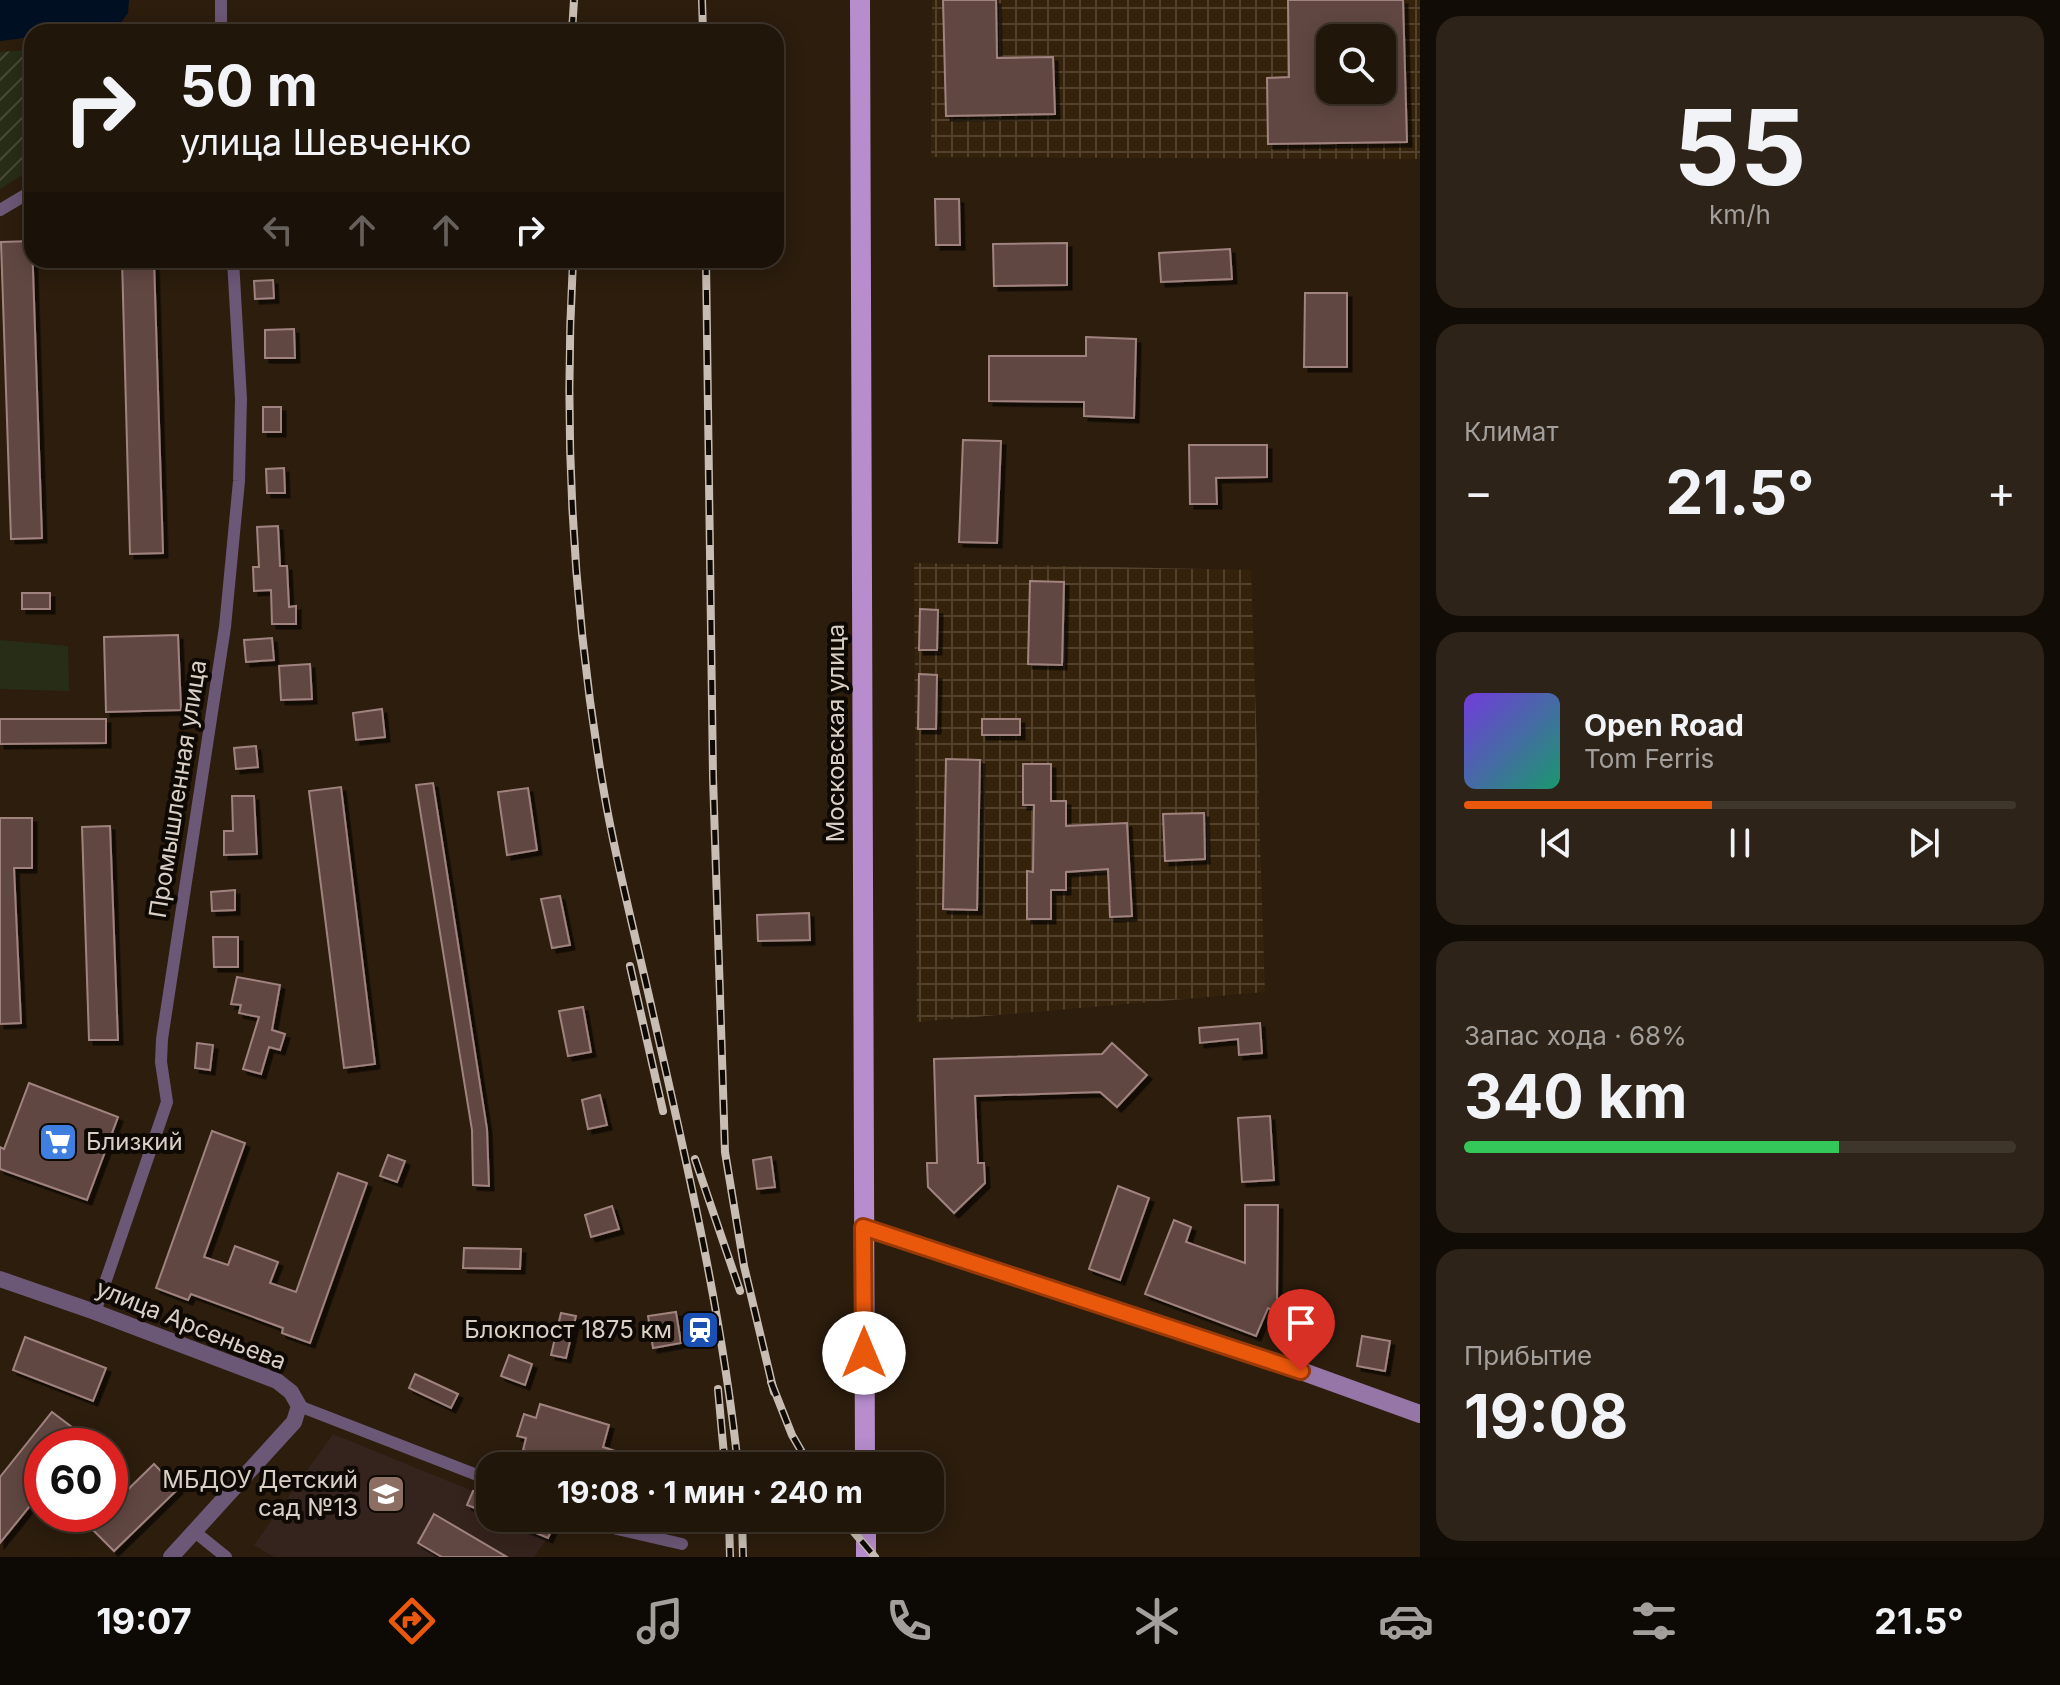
<!DOCTYPE html>
<html lang="ru">
<head>
<meta charset="utf-8">
<style>
  :root { --surface:#21160a; --page:#2d2318; --text:#f1f3f6; --muted:#a29f9c; --line:#3e352b; --accent:#ea580c }
  body { margin:0; font-family:Inter,sans-serif; background:var(--page); color:var(--text); height:100vh; display:flex; flex-direction:column; font-size:30px; white-space:nowrap }
  * { box-sizing:border-box; margin:0 }
  p { font-size:26px; color:var(--muted) }
  .icon { flex:none; width:44px; height:44px; fill:none; stroke:currentColor; stroke-width:2; stroke-linecap:round; stroke-linejoin:round }
  .map { position:relative; flex:1; overflow:hidden }
  .panel { display:flex; flex-direction:column; gap:16px; padding:16px; background:#120c06; width:640px }
  .panel>* { flex:none }
  .banner { position:absolute; left:24px; top:24px; width:760px; height:244px; border-radius:24px; box-shadow:0 4px 20px #0003,0 0 0 2px var(--line); background:#21160a; color:var(--text); overflow:hidden }
  .buttons { position:absolute; left:1316px; top:24px; display:grid; gap:16px }
  .buttons a { display:grid; place-items:center; width:80px; height:80px; border-radius:16px; background:var(--surface); box-shadow:0 4px 20px #0003,0 0 0 2px var(--line); font-size:40px }
  .speed { position:absolute; left:24px; top:1428px; display:flex; gap:16px; font-size:40px; font-weight:700; text-align:center }
  .speed>* { display:grid; place-content:center; width:104px; height:104px; border-radius:50%; background:var(--surface); box-shadow:0 4px 20px #0003,0 0 0 2px var(--line); line-height:1 }
  .speed .limit { border:12px solid #d22; background:#fff; color:#111 }
  .pin { position:absolute; display:grid; place-items:center; width:68px; height:68px; color:#fff; margin:-82px -34px; border-radius:50% 50% 50% 0; rotate:-45deg; box-shadow:0 0 8px #0007 }
  .pin .icon { rotate:45deg }
  .me { position:absolute; width:88px; margin:-44px; rotate:0deg; stroke-linejoin:round; filter:drop-shadow(0 0 6px #0008) }
  .turn { display:flex; align-items:center; gap:28px; height:168px; padding:0 24px; font-size:36px }
  .turn .icon { width:104px; height:104px; stroke-width:2.5 }
  .turn b { display:block; font-size:56px; line-height:68px }
  .lanes { display:flex; align-items:center; height:76px; padding:0 24px; background:#0003; justify-content:center; gap:40px; direction:ltr }
  .lanes .off { opacity:.35 }
  .big { font-size:60px; font-weight:700; line-height:1.1 }
  .panel .card { flex:1; display:flex; flex-direction:column; justify-content:center; gap:12px; min-width:0; padding:0 28px; border-radius:24px; background:var(--page) }
  .panel .dial { align-items:center; gap:0 }
  .dial b { font-size:104px; line-height:1 }
  .song { display:flex; align-items:center; gap:24px }
  .cover { width:96px; height:96px; border-radius:12px; background:linear-gradient(135deg,hsl(260 70% 55%),hsl(160 70% 35%)) }
  .played { height:8px; border-radius:4px; background:linear-gradient(90deg,var(--accent) 45%,var(--line) 45%) }
  .keys { display:flex; justify-content:space-around; direction:ltr }
  .heat { display:flex; justify-content:space-between; align-items:center; font-size:44px; direction:ltr }
  .charge { height:12px; border-radius:6px; background:linear-gradient(90deg,#34c759 68%,var(--line) 0) }
  .trip { position:absolute; left:476px; top:1452px; width:468px; height:80px; border-radius:24px; background:var(--surface); box-shadow:0 4px 20px #0003,0 0 0 2px var(--line); font-weight:700; line-height:80px; text-align:center }
  .menu { display:flex; height:128px; justify-content:space-around; align-items:center; background:#0d0904; color:var(--muted) }
  .menu .icon { width:56px; height:56px }
  .menu .current { color:var(--accent) }
  .menu b { font-size:36px; color:var(--text) }
  main { display:flex; flex:1; min-height:0 }
  .map>svg:first-child { display:block }
  .industrial { fill:url(#industrial-grid); fill-rule:evenodd }
  .education { fill:#35231d }
  .park { fill:#282d17 }
  .garden { fill:url(#garden-furrows) }
  .water { fill:#001023 }
  .building { fill:#614743; stroke:#a0837f; stroke-width:2; fill-rule:evenodd; filter:url(#shadow) }
  .lines { fill:none; stroke-linecap:round; stroke-linejoin:round }
  .minor { stroke:#6b5776; stroke-width:12 }
  .tertiary { stroke:#6b5776; stroke-width:16 }
  .secondary { stroke:#9675a7; stroke-width:18 }
  .primary { stroke:#b78dcd; stroke-width:20 }
  .rail-casing { stroke:#c8bdb3; stroke-width:8 }
  .rail { stroke:#0f0904; stroke-width:5; stroke-dasharray:15; stroke-linecap:butt }
  .route-casing { stroke:#983908; stroke-width:20 }
  .route { stroke:#ea580c; stroke-width:14 }
  .labels { text-anchor:middle; stroke-width:8; stroke-linejoin:round; paint-order:stroke }
  .street-label { font-size:24px; fill:#d9cfc5; stroke:#0f0904 }
  .poi-label { font-size:24px; fill:#d9cfc5; stroke:#0f0904; text-anchor:end }
</style>
</head>
<body>
<main>
<div class="map">
<svg width="1420" height="1557" viewBox="0 0 1420 1557">
  <defs>
    <pattern id="industrial-grid" width="8" height="8" patternUnits="userSpaceOnUse" patternTransform="scale(2)"><rect width="8" height="8" fill="#35220b"/><path d="M0 4h8M4 0v8" fill="none" stroke="#52412d"/></pattern>
    <pattern id="garden-furrows" width="10" height="10" patternUnits="userSpaceOnUse" patternTransform="scale(2)"><rect width="10" height="10" fill="#282d17"/><path d="M-1 1l2-2M0 10L10 0M9 11l2-2" fill="none" stroke="#474a37"/></pattern>
    <filter id="shadow"><feDropShadow dx="4.5" dy="4.5" stdDeviation="0" flood-color="#0009"/></filter>
  </defs>
  <rect width="100%" height="100%" fill="#2c1d0d"/>
  <g class="industrial">
    <path d="M932,0H1420V159L931,157ZM1330,38H1382V90H1330Z"/>
    <path d="M914,563L1251,570L1265,992L917,1022Z"/>
  </g>
  <path class="education" d="M333,1434L490,1498V1518H538L554,1524L548,1538L534,1557H274L254,1545Z"/>
  <path class="park" d="M0,640L68,646L69,691L0,689Z"/>
  <path class="garden" d="M32,50V169L0,189V52Z"/>
  <path class="water" d="M0,0H129L128,13L117,28L81,32H32V37L0,41Z"/>
  <g class="building">
    <path d="M943,0H996L997,58L1053,57L1055,114L946,116Z"/>
    <path d="M1288,0H1403L1407,142L1268,144L1267,78L1289,77ZM1330,38H1382V90H1330Z"/>
    <path d="M935,199H959L960,245H936Z"/>
    <path d="M32,241L42,538L11,539L1,242Z"/>
    <path d="M1067,243V285L994,286L993,244Z"/>
    <path d="M1230,249L1232,279L1161,282L1159,253Z"/>
    <path d="M122,260H154L163,553L130,554Z"/>
    <path d="M273,280L274,298L255,299L254,281Z"/>
    <path d="M1305,293H1347V367H1304Z"/>
    <path d="M294,329L295,358H265V330Z"/>
    <path d="M1086,337L1136,339L1134,418L1084,416V402L989,401V356H1086Z"/>
    <rect x="263" y="407" width="18" height="25"/>
    <path d="M963,440L1001,441L997,543L959,542Z"/>
    <path d="M1189,445H1267V477L1216,478L1217,504H1190Z"/>
    <path d="M284,468L285,493H267L266,469Z"/>
    <path d="M278,526L280,566H287L289,607L296,606V624H272L271,590L254,591L253,567H259L257,527Z"/>
    <path d="M1030,581L1064,582L1062,665L1028,664Z"/>
    <rect x="22" y="593" width="28" height="16"/>
    <path d="M920,609L938,610L937,650H919Z"/>
    <path d="M178,635L181,710L106,712L104,637Z"/>
    <path d="M272,638L274,660L246,662L244,640Z"/>
    <path d="M310,664L312,699L281,700L279,666Z"/>
    <path d="M919,674L937,675L936,729H918Z"/>
    <path d="M382,709L385,737L356,740L353,713Z"/>
    <path d="M0,719H106V743L0,744Z"/>
    <rect x="982" y="719" width="38" height="16"/>
    <path d="M256,746L258,767L236,769L234,748Z"/>
    <path d="M946,759L980,760L977,910L943,909Z"/>
    <path d="M1023,764H1051V801H1066V826L1127,823L1132,916L1110,917L1108,869L1066,872V890H1051V919H1027V871L1033,872L1034,805H1023Z"/>
    <path d="M433,783L487,1129L489,1186L473,1185L472,1130L416,785Z"/>
    <path d="M341,787L375,1064L344,1068L309,791Z"/>
    <path d="M528,788L537,850L507,855L498,792Z"/>
    <path d="M232,796H254L257,854L224,855V831H233Z"/>
    <path d="M1204,813L1205,859L1165,861L1163,814Z"/>
    <path d="M0,818H32V868H14L21,1023L0,1024Z"/>
    <path d="M110,826L118,1040H89L82,827Z"/>
    <path d="M235,890V910L212,911L211,892Z"/>
    <path d="M560,896L570,945L552,948L541,899Z"/>
    <path d="M809,913L810,940L758,941L757,915Z"/>
    <path d="M213,937H238V967H214Z"/>
    <path d="M237,977L280,985L272,1030L285,1034L280,1050L269,1047L261,1074L243,1069L259,1017L239,1013L241,1005L231,1004Z"/>
    <path d="M583,1007L591,1052L568,1056L559,1011Z"/>
    <path d="M1260,1023L1262,1053L1239,1055L1238,1039L1200,1043L1199,1028Z"/>
    <path d="M197,1043L213,1045L210,1070L195,1068Z"/>
    <path d="M1112,1043L1147,1075L1117,1107L1100,1092L975,1096L978,1163H984L985,1183L954,1213L928,1187L927,1163H937L934,1059L1102,1054Z"/>
    <path d="M29,1083L118,1117L87,1200L0,1169V1147L4,1149Z"/>
    <path d="M600,1095L607,1125L588,1129L582,1100Z"/>
    <path d="M1270,1116L1274,1180L1242,1182L1238,1118Z"/>
    <path d="M212,1131L245,1143L204,1257L228,1265L235,1246L278,1262L270,1283L296,1292L338,1173L367,1183L310,1343L282,1333L283,1328L191,1294L188,1300L156,1288Z"/>
    <path d="M388,1155L405,1161L397,1182L380,1176Z"/>
    <path d="M771,1157L775,1187L757,1189L753,1160Z"/>
    <path d="M1118,1186L1149,1198L1120,1280L1089,1269Z"/>
    <path d="M1245,1205H1278L1277,1303L1274,1311L1268,1308L1256,1336L1145,1294L1174,1220L1191,1227L1186,1242L1245,1263Z"/>
    <path d="M612,1206L619,1229L591,1237L585,1215Z"/>
    <path d="M464,1248L521,1249L520,1269L463,1268Z"/>
    <path d="M676,1312L681,1343L653,1348L648,1316Z"/>
    <path d="M561,1313L576,1316L566,1358L551,1355Z"/>
    <path d="M1362,1336L1390,1341L1385,1371L1357,1366Z"/>
    <path d="M25,1337L106,1368L93,1401L13,1370Z"/>
    <path d="M509,1355L532,1364L525,1385L501,1376Z"/>
    <path d="M415,1374L458,1394L451,1408L409,1388Z"/>
    <path d="M540,1404L609,1425L603,1447L615,1451L610,1466H577L523,1450L526,1438L517,1436L524,1414L536,1418Z"/>
    <path d="M52,1412L85,1437L78,1446H42V1491L0,1543V1477Z"/>
    <path d="M154,1464L178,1489L114,1551L89,1526L102,1514H110V1507Z"/>
    <path d="M473,1491L490,1498V1514L467,1505Z"/>
    <path d="M434,1514L507,1557H442L418,1543Z"/>
    <path d="M500,1518H538L554,1524L548,1538Z"/>
  </g>
  <g class="lines">
    <g class="minor">
      <path d="M221,0V32"/>
      <path d="M0,210L32,191"/>
      <path d="M95,1312L167,1102L161,1062L162,1039L225,627L239,481L241,399L233,260"/>
      <path d="M299,1406L490,1480"/>
      <path d="M588,1518L617,1529L682,1544"/>
      <path d="M195,1532L226,1557"/>
    </g>
    <path class="tertiary" d="M0,1279L95,1312L277,1381L291,1392L299,1406L294,1422L171,1557"/>
    <path class="secondary" d="M863,1227L1301,1371L1420,1414"/>
    <g class="primary">
      <path d="M860,0L865,1466"/>
      <path d="M866,1518V1557"/>
    </g>
    <defs>
      <g id="rail">
        <path d="M702,0L703,32"/>
        <path d="M572,32L574,0"/>
        <path d="M573,260C563,440 574,621 605,798C618,871 637,942 653,1014C687,1164 722,1313 738,1466"/>
        <path d="M706,260L713,777L725,1152L744,1266L774,1392"/>
        <path d="M630,966L663,1111"/>
        <path d="M695,1159L740,1291"/>
        <path d="M771,1382L792,1435L810,1466"/>
        <path d="M718,1389L725,1466"/>
        <path d="M729,1518L730,1557"/>
        <path d="M742,1518L743,1557"/>
        <path d="M842,1518L875,1557"/>
      </g>
    </defs>
    <use href="#rail" class="rail-casing"/>
    <use href="#rail" class="rail"/>
  </g>
  <g class="lines">
    <defs>
      <path id="route" d="M864,1353L863,1227L1301,1371"/>
    </defs>
    <use href="#route" class="route-casing"/>
    <use href="#route" class="route"/>
  </g>
  <defs>
    <symbol id="supermarket-square" viewBox="-11 -11 22 22"><rect x="-9" y="-9" width="18" height="18" rx="4" fill="#3f7fe0" stroke="#0f0904"/><path d="M-6-5.5h2.5l.6 2H6L4.5 2H-2.5L-4.4-4H-6ZM-1.5 3.2a1.3 1.3 0 1 0 .1 0ZM3 3.2a1.3 1.3 0 1 0 .1 0Z" fill="#fff"/></symbol>
    <symbol id="station-square" viewBox="-11 -11 22 22"><rect x="-9" y="-9" width="18" height="18" rx="4" fill="#1a4fb4" stroke="#0f0904"/><path d="M-3-6H3Q5-6 5-4V2Q5 4 3 4L4.5 6H3L1.5 4h-3L-3 6H-4.5L-3 4Q-5 4-5 2V-4Q-5-6-3-6ZM-3.5-4v3h7v-3ZM-3.5 1v1.5H-2V1ZM2 1v1.5H3.5V1Z" fill="#fff"/></symbol>
    <symbol id="school-square" viewBox="-11 -11 22 22"><rect x="-9" y="-9" width="18" height="18" rx="4" fill="#8d6e63" stroke="#0f0904"/><path d="M0-5L7-2L0 1L-7-2ZM-4 1L0 2.5L4 1V4Q0 6-4 4Z" fill="#fff"/></symbol>
  </defs>
  <g fill-rule="evenodd">
    <use href="#supermarket-square" x="36" y="1120" width="44" height="44"/>
    <use href="#station-square" x="678" y="1308" width="44" height="44"/>
    <use href="#school-square" x="364" y="1472" width="44" height="44"/>
  </g>
  <g class="labels">
    <g class="street-label">
      <text transform="translate(836 733) rotate(-90)" y="8">Московская улица</text>
      <text transform="translate(178 789) rotate(-81)" y="8">Промышленная улица</text>
      <text transform="translate(191 1325) rotate(22)" y="8">улица Арсеньева</text>
    </g>
    <g class="poi-label">
      <text x="86" y="1150" text-anchor="start">Близкий</text>
      <text x="672" y="1338">Блокпост 1875 км</text>
      <text x="358" y="1488">МБДОУ Детский<tspan x="358" dy="28">сад №13</tspan></text>
    </g>
  </g>
</svg>
<div class="buttons">
<a><svg class="icon" aria-label="search" viewBox="0 0 24 24"><circle cx="10" cy="10" r="6"/><path d="M15 15l6 6"/></svg></a>
</div>
<div class="speed"><div class="limit">60</div></div>
<div class="pin" style="left:1301px;top:1371px;background:#d93025"><svg class="icon" aria-label="arrive" viewBox="0 0 24 24"><path d="M6 21V4h12l-3 4 3 4H6"/></svg></div>
<svg class="me" style="left:864px;top:1353px" viewBox="-20 -20 40 40"><circle r="19" fill="#fff"/><path d="M0-13L10 11 0 6-10 11z" fill="#ea580c"/></svg>
<div class="trip">19:08 · 1 мин · 240 m</div>
<div class="banner">
<div class="turn"><svg class="icon" aria-label="right" viewBox="0 0 24 24"><path d="M7 20v-9h11M14 6l5 5-5 5"/></svg><div><b>50 m</b>улица Шевченко</div></div>
<div class="lanes"><svg class="icon off" aria-label="left" viewBox="0 0 24 24"><path d="M17 20v-9H6M10 6l-5 5 5 5"/></svg><svg class="icon off" aria-label="ahead" viewBox="0 0 24 24"><path d="M12 20V5M6 11l6-6 6 6"/></svg><svg class="icon off" aria-label="ahead" viewBox="0 0 24 24"><path d="M12 20V5M6 11l6-6 6 6"/></svg><svg class="icon" aria-label="right" viewBox="0 0 24 24"><path d="M7 20v-9h11M14 6l5 5-5 5"/></svg></div>
</div>
</div>
<section class="panel">
<div class="card dial"><b>55</b><p>km/h</p></div>
<div class="card"><p>Климат</p>
<div class="heat"><a>−</a><b class="big">21.5°</b><a>+</a></div>
</div>
<div class="card">
<div class="song"><i class="cover"></i><div><b>Open Road</b><p>Tom Ferris</p></div></div>
<div class="played"></div>
<div class="keys"><svg class="icon" aria-label="previous" viewBox="0 0 24 24"><path d="M18 5L8 12l10 7zM5 5v14"/></svg><svg class="icon" aria-label="pause" viewBox="0 0 24 24"><path d="M8 5v14M16 5v14"/></svg><svg class="icon" aria-label="next" viewBox="0 0 24 24"><path d="M6 5l10 7-10 7zM19 5v14"/></svg></div>
</div>
<div class="card"><p>Запас хода · 68%</p><b class="big">340 km</b><div class="charge"></div></div>
<div class="card"><p>Прибытие</p><b class="big">19:08</b></div>
</section>
</main>
<nav class="menu">
<b>19:07</b>
<svg class="icon current" aria-label="directions" viewBox="0 0 24 24"><path d="M12 3l9 9-9 9-9-9zM9 14v-3h6M13 9l2 2-2 2"/></svg>
<svg class="icon" aria-label="music" viewBox="0 0 24 24"><path d="M9 18V5l10-2v13"/><circle cx="6" cy="18" r="3"/><circle cx="16" cy="16" r="3"/></svg>
<svg class="icon" aria-label="phone" viewBox="0 0 24 24"><path d="M5 4h4l2 5-3 2q2 4 5 5l2-3 5 2v4C11 20 4 13 5 4z"/></svg>
<svg class="icon" aria-label="climate" viewBox="0 0 24 24"><path d="M12 3v18M4 7l16 10M4 17L20 7"/></svg>
<svg class="icon" aria-label="car" viewBox="0 0 24 24"><path d="M5 17H2v-5l4-1 3-4h7l3 4 3 1v5h-3M9 17h6M6 11h13"/><circle cx="7" cy="17" r="2"/><circle cx="17" cy="17" r="2"/></svg>
<svg class="icon" aria-label="filters" viewBox="0 0 24 24"><path d="M4 7h16M4 17h16"/><circle cx="9" cy="7" r="2"/><circle cx="15" cy="17" r="2"/></svg>
<b>21.5°</b>
</nav>
</body>
</html>
